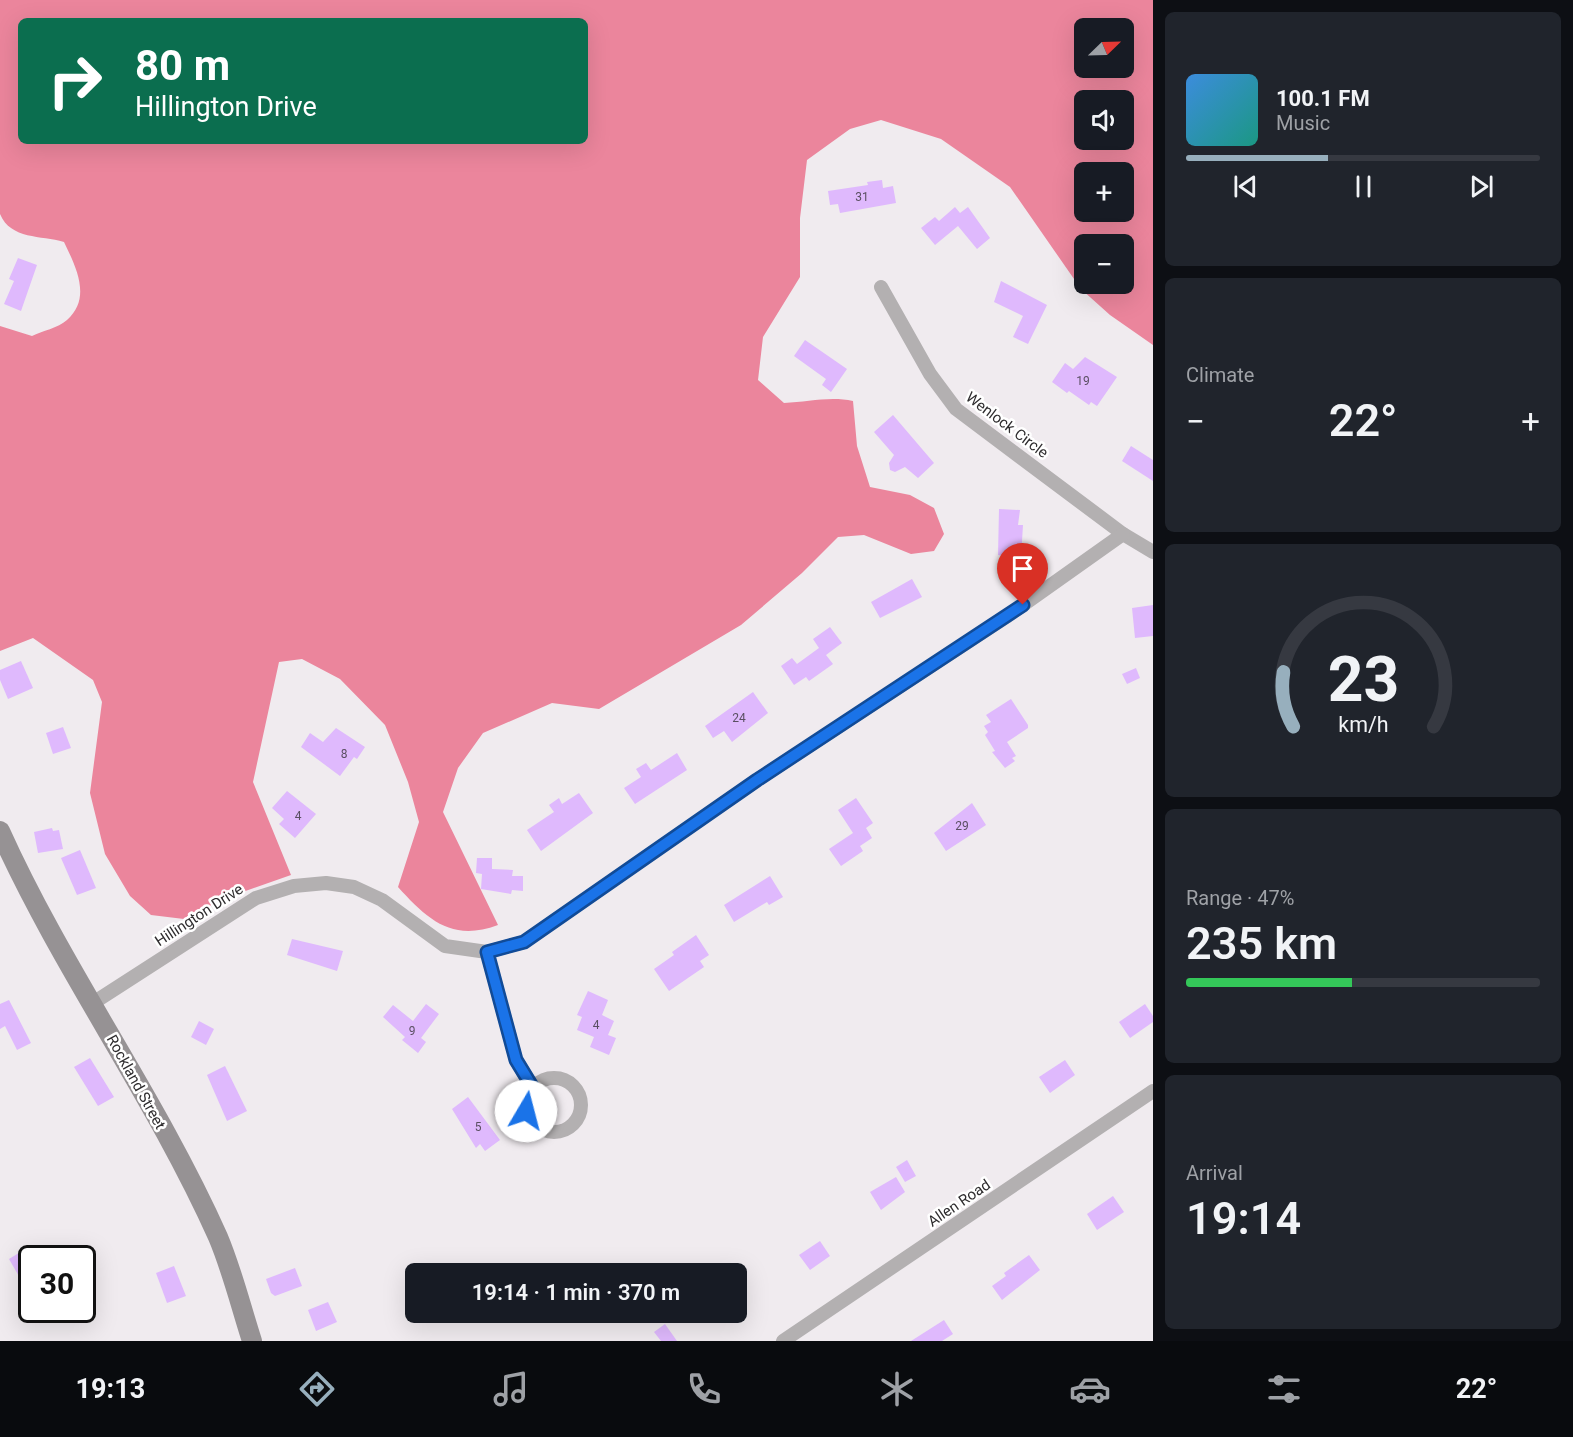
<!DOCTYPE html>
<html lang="en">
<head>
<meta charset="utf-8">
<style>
  :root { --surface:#171b24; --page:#20242c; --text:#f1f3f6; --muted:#9ea1a6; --line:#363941; --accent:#97afbd }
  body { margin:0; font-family:Roboto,sans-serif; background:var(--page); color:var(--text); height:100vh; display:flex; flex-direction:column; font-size:22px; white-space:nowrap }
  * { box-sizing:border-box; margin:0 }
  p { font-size:20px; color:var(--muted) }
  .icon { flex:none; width:33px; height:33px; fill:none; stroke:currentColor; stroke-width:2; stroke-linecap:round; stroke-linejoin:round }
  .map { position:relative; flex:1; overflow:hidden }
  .sheet { display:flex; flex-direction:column; gap:12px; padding:12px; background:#0d0f14; width:420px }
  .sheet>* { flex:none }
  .hud { position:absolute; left:18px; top:18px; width:570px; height:126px; border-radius:9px; box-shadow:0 6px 24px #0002; background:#0b6e4f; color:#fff; overflow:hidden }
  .needle { width:39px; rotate:67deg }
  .tools { position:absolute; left:1074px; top:18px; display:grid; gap:12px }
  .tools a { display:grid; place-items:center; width:60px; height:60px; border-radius:9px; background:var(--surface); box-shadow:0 6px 24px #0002; font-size:30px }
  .speed { position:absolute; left:18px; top:1245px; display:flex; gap:12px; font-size:30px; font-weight:700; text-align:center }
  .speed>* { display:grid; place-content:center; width:78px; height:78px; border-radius:50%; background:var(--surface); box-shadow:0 6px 24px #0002; line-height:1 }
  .speed .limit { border:3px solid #111; border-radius:9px; background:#fff; color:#111 }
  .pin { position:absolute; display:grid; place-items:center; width:51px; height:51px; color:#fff; margin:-62px -26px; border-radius:50% 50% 50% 0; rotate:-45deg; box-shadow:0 0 6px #0007 }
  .pin .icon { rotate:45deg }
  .me { position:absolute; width:66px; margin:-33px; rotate:8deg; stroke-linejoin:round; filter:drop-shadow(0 0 4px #0008) }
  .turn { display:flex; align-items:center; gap:21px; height:126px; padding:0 18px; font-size:27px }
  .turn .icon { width:78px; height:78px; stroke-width:2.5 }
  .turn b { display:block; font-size:42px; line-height:51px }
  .big { font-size:45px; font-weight:600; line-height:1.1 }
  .sheet .card { flex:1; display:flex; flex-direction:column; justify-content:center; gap:9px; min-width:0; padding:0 21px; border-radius:9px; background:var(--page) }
  .sheet .dial { align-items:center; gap:0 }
  .dial svg { height:156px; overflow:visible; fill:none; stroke:var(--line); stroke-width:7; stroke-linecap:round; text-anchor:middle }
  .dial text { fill:var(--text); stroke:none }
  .song { display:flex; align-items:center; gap:18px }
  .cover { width:72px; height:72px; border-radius:9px; background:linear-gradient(135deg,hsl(210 70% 55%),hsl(170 70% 35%)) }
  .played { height:6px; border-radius:3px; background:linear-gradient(90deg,var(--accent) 40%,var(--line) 40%) }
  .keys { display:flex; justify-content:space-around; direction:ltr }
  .heat { display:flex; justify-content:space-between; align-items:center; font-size:33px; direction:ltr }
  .charge { height:9px; border-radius:4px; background:linear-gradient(90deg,#34c759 47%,var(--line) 0) }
  .trip { position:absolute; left:405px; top:1263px; width:342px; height:60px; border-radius:9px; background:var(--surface); box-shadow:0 6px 24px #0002; font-weight:600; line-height:60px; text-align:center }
  .tabs { display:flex; height:96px; justify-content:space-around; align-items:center; background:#090b0e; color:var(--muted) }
  .tabs .icon { width:42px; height:42px }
  .tabs .on { color:var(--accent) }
  .tabs b { font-size:27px; color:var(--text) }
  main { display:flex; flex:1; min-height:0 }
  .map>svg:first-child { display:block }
  .forest { fill:#eb859c; fill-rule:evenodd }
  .building { fill:#dfb9fd }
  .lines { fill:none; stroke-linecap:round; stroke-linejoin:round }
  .street { stroke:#b3b0b1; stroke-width:14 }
  .secondary { stroke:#969294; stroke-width:20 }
  .route-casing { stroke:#114b97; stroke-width:15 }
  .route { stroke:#1a73e8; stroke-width:10 }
  .labels { text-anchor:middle; stroke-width:5; stroke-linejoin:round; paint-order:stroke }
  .number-label { font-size:12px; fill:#5a4f62 }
  .street-label { font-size:15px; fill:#2e2c2e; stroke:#fff }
</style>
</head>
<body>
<main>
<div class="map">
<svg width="1153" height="1341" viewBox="0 0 1153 1341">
  <rect width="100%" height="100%" fill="#f0ebef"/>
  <path class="forest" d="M0,0H1153V345L1110,315L1081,289L1010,187L941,139L881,120L850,129L807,160L800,218V277L763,337L758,380L784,403C808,402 830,396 853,401L857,446L870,487L910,495L934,508L944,534L934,551L911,554L864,535L838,537L802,573L741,625L599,709L552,703L483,733L458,768L443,812L498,925C452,942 428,920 398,887L419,822L408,782L385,725L340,679L302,659L279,662L253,782L291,875L223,899L184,919L151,915L130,896L105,854L90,793L102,702L93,680L33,638L0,651V326L32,336C42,331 58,328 67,320C92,298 76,267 64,242C41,235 11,240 0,214ZM21,21H585V141H21ZM1084,28H1124V68H1084ZM1084,100H1124V140H1084ZM1084,172H1124V212H1084ZM1084,244H1124V284H1084Z"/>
  <g class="building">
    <path d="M882,180L883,188L893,186L896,203L840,213L838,204L830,205L828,191L868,185L867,182Z"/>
    <path d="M955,207L960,213L968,207L990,238L977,249L958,226L935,245L921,228L935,217L939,221Z"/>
    <path d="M18,258L37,265L21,311L4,304L14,281L9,279Z"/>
    <path d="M1001,281L1047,305L1028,344L1013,337L1023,316L994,302Z"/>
    <path d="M805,340L847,369L831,392L822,385L826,379L794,356Z"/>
    <path d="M1085,357L1117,377L1097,406L1091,402L1089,405L1069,391L1067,393L1052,382L1065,363L1073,369Z"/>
    <path d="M893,415L934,463L918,478L905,467L895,472L890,470L889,463L894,455L874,432Z"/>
    <path d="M1131,446L1153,460V481L1122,461Z"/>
    <path d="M999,509L1020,510L1018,525H1023L1021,557H1016L1015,567L1004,566L1005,556L998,555Z"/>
    <path d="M912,579L922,597L880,618L871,602Z"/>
    <path d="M1153,605V636L1135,638L1132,608Z"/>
    <path d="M830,627L842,643L826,655L833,664L809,681L806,677L794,685L781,666L792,658L797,664L819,648L813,639Z"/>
    <path d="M21,661L33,688L8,699L0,680V670Z"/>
    <path d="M1136,668L1140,678L1127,684L1122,674Z"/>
    <path d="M753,692L768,713L732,742L724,731L713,738L705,726Z"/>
    <path d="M1011,699L1028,725V728L1007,742L1016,756L1012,758L1015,761L1005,768L992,752L995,751L985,735L988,732L984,726L991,722L986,715Z"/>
    <path d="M63,727L71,748L53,754L46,733Z"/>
    <path d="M336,728L365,747L357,759L354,757L340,776L301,747L310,733L323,742Z"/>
    <path d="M677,753L687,770L635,804L624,788L641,777L636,769L646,763L651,770Z"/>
    <path d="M287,791L316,814L295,838L279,824L284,819L272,808Z"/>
    <path d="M579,793L593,813L541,851L527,830L554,812L549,805L559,798L562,804Z"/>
    <path d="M856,798L873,823L866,828L872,838L860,846L863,851L841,866L829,849L853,833L838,810Z"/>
    <path d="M972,803L986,825L946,851L934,833Z"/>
    <path d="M52,828L53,831L59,830L63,849L38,853L34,832Z"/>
    <path d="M80,850L96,888L77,895L61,858Z"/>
    <path d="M477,858H492V869L513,870L512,876H523V891L512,890L511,894L481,889L482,874L476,873Z"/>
    <path d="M770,876L783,897L769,905L767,902L734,922L724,905Z"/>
    <path d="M696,935L709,955L700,961L704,967L669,991L654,969L674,955L672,952Z"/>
    <path d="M292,939L343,951L337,971L287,955Z"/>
    <path d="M588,991L608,1000L602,1015L614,1021L608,1035L616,1038L609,1055L590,1047L594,1037L577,1030L582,1017L577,1015Z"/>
    <path d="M9,1000L31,1043L17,1050L5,1026L0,1029V1004Z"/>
    <path d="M426,1004L439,1014L421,1038L426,1042L418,1053L402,1040L405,1037L383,1017L393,1005L413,1021Z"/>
    <path d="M1145,1004L1153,1016V1022L1130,1038L1119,1022Z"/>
    <path d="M199,1021L214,1029L206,1045L191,1037Z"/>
    <path d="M90,1058L114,1097L98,1106L74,1067Z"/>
    <path d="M1065,1060L1075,1075L1050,1093L1039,1077Z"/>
    <path d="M225,1066L247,1111L227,1121L207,1075Z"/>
    <path d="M468,1097L500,1140L485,1151L480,1144L476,1148L452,1109Z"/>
    <path d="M907,1160L916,1176L905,1182L896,1167Z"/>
    <path d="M896,1177L905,1192L881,1210L870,1192Z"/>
    <path d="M1113,1196L1124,1212L1097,1230L1087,1214Z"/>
    <path d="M820,1241L830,1256L810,1270L799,1255Z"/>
    <path d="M27,1248L32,1257V1299L9,1259Z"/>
    <path d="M1029,1255L1040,1270L1002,1300L992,1286L1006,1276L1004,1273Z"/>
    <path d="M174,1266L186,1296L167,1303L156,1273Z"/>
    <path d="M295,1268L302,1286L275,1296L271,1293L266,1279Z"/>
    <path d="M328,1302L337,1322L316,1331L308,1310Z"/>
    <path d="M944,1320L953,1334L942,1341H911Z"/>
    <path d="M665,1324L677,1341H661L654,1332Z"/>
  </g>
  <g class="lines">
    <g class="street">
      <path d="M881,287L930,374L956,409L1123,534L1153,552"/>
      <path d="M487,952L516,1060L533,1088"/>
      <path d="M93,1003L256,898L294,886L326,883L354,887L382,900L445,946L487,952L524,942L757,780L1006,617L1123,534"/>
      <circle cx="554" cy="1105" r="27"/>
      <path d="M783,1341L1153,1091"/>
    </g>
    <path class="secondary" d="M0,831C63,971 155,1096 218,1237C232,1270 241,1307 252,1341"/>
  </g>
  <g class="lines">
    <defs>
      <path id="route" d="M526,1111L525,1104L533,1088L516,1060L487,952L524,942L757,780L1023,605"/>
    </defs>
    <use href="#route" class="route-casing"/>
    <use href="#route" class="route"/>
  </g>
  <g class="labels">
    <g class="number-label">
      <text x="862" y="201">31</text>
      <text x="1083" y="385">19</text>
      <text x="739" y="722">24</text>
      <text x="344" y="758">8</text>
      <text x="298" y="820">4</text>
      <text x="962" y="830">29</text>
      <text x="596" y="1029">4</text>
      <text x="412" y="1035">9</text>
      <text x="478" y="1131">5</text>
    </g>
    <g class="street-label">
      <text transform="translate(1007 425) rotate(37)" y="5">Wenlock Circle</text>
      <text transform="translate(199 915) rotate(-33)" y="5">Hillington Drive</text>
      <text transform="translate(136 1082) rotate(61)" y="5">Rockland Street</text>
      <text transform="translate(959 1203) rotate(-34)" y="5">Allen Road</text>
    </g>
  </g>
</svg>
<div class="tools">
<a><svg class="needle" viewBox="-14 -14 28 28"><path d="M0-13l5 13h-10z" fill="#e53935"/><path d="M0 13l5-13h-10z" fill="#9ea1a6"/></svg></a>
<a><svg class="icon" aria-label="sound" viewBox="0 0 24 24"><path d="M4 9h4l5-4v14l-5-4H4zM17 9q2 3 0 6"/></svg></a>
<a>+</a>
<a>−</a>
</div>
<div class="speed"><div class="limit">30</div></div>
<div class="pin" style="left:1023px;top:605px;background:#d93025"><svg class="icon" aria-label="arrive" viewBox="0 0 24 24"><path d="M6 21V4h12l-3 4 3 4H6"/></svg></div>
<svg class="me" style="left:526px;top:1111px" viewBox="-20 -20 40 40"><circle r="19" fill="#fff"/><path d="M0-13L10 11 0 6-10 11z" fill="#1a73e8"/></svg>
<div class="trip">19:14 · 1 min · 370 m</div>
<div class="hud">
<div class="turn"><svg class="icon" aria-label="right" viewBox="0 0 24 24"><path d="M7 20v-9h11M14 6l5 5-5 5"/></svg><div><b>80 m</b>Hillington Drive</div></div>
</div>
</div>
<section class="sheet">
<div class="card">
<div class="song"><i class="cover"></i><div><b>100.1 FM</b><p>Music</p></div></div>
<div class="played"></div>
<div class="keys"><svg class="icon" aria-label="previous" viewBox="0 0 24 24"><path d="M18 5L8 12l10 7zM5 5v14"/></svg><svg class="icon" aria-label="pause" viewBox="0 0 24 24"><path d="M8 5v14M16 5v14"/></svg><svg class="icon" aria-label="next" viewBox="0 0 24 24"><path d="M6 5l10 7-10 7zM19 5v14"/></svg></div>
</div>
<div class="card"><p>Climate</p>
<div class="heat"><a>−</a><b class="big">22°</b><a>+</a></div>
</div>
<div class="card dial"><svg viewBox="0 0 100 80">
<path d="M14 69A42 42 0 1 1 86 69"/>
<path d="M14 69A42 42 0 0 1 9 41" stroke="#97afbd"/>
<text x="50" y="56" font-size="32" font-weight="700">23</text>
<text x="50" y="72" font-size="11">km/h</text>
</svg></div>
<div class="card"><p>Range · 47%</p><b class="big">235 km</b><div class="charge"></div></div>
<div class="card"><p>Arrival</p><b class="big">19:14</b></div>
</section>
</main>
<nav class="tabs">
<b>19:13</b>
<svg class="icon on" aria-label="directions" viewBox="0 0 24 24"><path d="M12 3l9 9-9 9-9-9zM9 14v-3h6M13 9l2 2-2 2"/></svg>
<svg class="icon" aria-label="music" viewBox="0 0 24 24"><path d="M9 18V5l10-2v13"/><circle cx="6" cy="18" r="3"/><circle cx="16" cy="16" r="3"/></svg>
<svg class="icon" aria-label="phone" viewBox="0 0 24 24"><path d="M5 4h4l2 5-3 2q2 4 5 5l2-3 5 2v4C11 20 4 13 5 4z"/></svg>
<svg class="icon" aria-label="climate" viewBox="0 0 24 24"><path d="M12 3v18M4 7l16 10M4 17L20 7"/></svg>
<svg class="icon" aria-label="car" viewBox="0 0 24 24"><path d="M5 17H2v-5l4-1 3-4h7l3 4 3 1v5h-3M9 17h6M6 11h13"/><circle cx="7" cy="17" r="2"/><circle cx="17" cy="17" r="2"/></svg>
<svg class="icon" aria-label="filters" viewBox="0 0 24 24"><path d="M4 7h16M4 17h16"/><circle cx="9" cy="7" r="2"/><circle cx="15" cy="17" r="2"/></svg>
<b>22°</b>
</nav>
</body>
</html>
